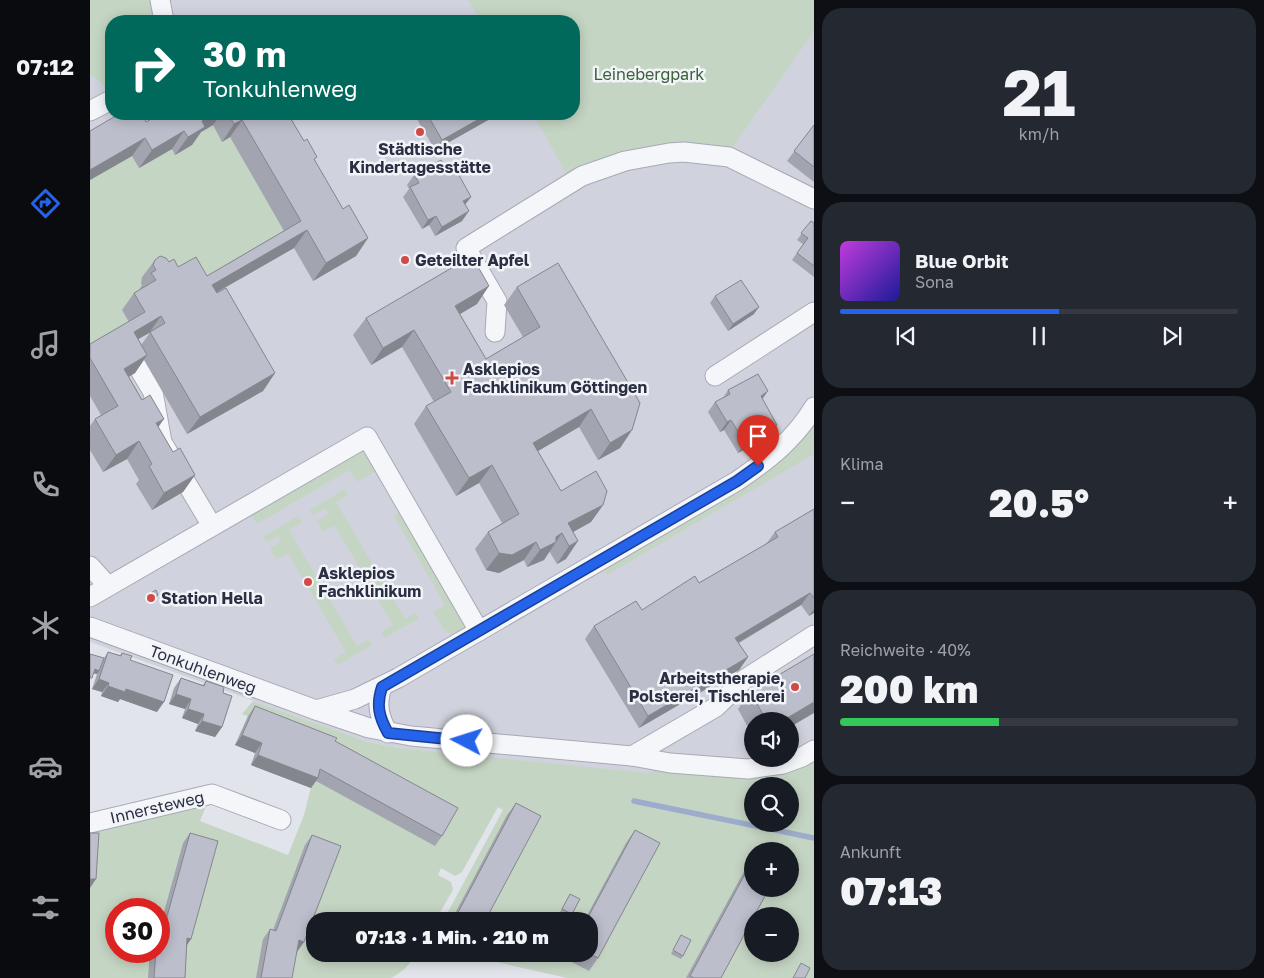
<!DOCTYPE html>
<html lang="de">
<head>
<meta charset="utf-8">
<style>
  :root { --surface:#171b24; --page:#242831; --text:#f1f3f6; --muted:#9ea1a6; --line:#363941; --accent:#2563eb }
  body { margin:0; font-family:"Golos Text",sans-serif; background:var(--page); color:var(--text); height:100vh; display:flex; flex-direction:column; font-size:19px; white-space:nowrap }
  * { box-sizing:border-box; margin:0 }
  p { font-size:16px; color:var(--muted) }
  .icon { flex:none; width:28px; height:28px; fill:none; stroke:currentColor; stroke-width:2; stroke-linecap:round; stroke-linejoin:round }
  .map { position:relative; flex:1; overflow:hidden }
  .sheet { display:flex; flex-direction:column; gap:8px; padding:8px; background:#0d0f14; width:450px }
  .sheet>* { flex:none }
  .guide { position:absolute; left:15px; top:15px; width:475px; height:105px; border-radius:20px; box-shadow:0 2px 12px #0003; background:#00695c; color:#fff; overflow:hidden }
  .tools { position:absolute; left:654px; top:712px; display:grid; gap:10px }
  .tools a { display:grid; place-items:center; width:55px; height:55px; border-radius:50%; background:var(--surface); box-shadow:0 2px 12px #0003; font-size:25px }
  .speed { position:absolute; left:15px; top:898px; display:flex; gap:10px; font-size:25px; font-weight:700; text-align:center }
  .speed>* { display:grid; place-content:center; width:65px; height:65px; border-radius:50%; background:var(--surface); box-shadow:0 2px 12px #0003; line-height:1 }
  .speed .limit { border:8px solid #d22; background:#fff; color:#111 }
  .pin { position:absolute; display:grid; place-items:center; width:42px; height:42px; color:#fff; margin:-51px -21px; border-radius:50% 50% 50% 0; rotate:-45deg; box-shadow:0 0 5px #0007 }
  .pin .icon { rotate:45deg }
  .me { position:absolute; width:55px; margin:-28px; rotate:275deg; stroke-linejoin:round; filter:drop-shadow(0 0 4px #0008) }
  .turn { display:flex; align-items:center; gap:18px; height:105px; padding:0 15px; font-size:22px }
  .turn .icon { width:65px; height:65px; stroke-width:2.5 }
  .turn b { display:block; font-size:35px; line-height:42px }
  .big { font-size:38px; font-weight:800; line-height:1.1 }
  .sheet .tile { flex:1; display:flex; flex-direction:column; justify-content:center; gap:8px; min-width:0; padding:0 18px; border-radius:20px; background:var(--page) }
  .sheet .dial { align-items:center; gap:0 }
  .dial b { font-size:65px; line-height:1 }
  .song { display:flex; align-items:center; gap:15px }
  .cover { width:60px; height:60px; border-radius:8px; background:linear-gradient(135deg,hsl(290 70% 55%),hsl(240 70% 35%)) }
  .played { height:5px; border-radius:2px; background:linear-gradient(90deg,var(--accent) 55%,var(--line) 55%) }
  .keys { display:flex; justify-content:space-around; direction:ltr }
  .heat { display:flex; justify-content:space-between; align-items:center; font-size:28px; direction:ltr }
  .charge { height:8px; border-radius:4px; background:linear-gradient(90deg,#34c759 40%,var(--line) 0) }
  .trip { position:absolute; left:216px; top:912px; width:292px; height:50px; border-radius:20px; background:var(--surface); box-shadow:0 2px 12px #0003; font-weight:800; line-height:50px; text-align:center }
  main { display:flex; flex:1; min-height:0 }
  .tab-bar { display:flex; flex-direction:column; width:90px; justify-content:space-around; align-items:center; background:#090b0e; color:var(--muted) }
  .tab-bar .icon { width:35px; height:35px }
  .tab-bar .on { color:var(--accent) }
  .tab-bar b { font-size:22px; color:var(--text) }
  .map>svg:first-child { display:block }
  .built { fill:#d0d3dd; fill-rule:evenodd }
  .green { fill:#c5d5c3; fill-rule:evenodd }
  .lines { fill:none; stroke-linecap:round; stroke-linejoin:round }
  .stream { stroke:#9dabcc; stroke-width:5.5 }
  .street-casing { stroke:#a7aab6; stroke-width:21 }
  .street { stroke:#f5f6f9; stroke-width:19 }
  .wall { fill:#a2a4af; fill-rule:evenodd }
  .shaded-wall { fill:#84868e }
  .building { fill:#bcbfcb; stroke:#84868e }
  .route-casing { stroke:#184099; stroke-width:12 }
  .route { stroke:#2563eb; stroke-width:9 }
  .poi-dot { fill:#d24945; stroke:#f2f4f8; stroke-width:2 }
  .labels { text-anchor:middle; stroke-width:5; stroke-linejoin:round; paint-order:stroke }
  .park-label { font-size:16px; fill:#376037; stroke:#f2f4f8 }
  .poi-label { font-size:16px; font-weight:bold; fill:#2a2f44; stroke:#f2f4f8; text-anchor:start }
  .street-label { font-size:16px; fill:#2a2f44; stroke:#f2f4f8 }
</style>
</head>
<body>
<main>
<nav class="tab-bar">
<b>07:12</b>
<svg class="icon on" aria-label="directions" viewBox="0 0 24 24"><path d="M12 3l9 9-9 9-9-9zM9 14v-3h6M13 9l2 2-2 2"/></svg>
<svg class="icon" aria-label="music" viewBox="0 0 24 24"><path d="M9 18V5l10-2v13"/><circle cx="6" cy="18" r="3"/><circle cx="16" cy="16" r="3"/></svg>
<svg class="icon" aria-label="phone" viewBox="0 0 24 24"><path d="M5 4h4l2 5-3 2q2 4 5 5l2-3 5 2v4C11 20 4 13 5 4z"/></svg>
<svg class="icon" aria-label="climate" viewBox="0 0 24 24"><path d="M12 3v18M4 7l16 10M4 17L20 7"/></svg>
<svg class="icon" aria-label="car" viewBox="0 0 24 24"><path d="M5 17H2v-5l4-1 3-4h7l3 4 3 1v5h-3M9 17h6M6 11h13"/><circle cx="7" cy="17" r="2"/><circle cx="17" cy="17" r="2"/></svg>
<svg class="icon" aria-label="filters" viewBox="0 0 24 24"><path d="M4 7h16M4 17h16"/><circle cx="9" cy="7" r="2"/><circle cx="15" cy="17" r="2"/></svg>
</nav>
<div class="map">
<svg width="724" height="978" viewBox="0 0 724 978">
  <rect width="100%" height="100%" fill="#e2e4eb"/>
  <path class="built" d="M0,0H721L724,1V835L700,824V786H662L309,748L278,742L0,642ZM21,21H484V114H21ZM662,721H700V759H662Z"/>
  <g class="green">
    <path d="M0,0H60L65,21H21L20,90L0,74Z"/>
    <path d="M378,0H724V31L642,148L594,145L477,175L443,114H484V21H391Z"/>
    <path d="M123,125L132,141L140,137L199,239L105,294L53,287L43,329L0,354V180L42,156L50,168L82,149L86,154L99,139Z"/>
    <path d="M724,420V454L517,575L513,569L684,468L706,444Z"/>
    <path d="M270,451L279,455L288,470L267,482L259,470L167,524L160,513Z"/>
    <path d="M255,489L258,495L246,502L315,619L326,613L329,618L295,638L291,632L303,625L245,526L233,532L227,521L238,514L235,508L223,515L220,510Z"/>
    <path d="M312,511L375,622L371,632L363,635L354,630L343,612L355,605L304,516Z"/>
    <path d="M208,516L212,522L199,530L267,646L279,639L282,645L248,665L244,659L256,652L198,553L186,560L180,548L191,542L188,536L176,542L173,537Z"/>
    <path d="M163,701L278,742L309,748L557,773L576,768L724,757V978H477L371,954H500V921H353L413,810L408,807L372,872L365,876L351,868L348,875L361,882L363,890L345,921H225V954H326C320,965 312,972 301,978H0V831L109,805L116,806L110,821L198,855L214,815L223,779L240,748L152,714ZM662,786H700V824H662ZM662,851H700V889H662ZM26,909H69V951H26ZM662,916H700V954H662Z"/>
  </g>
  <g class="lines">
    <path class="stream" d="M544,801L724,838"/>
    <defs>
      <g id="street">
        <path d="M70,0L74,21"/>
        <path d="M0,111L21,100"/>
        <path d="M405,332L407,301L376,248L492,176L535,161L579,153L594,152L639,157L724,199"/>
        <path d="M42,357L63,392L72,442L122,526"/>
        <path d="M625,376L724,312"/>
        <path d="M0,566L18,586"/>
        <path d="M0,597L277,437L389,631"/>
        <path d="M0,627L226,710L279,728L321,736L542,756L580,763L658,769L693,764L712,757L724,750"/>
        <path d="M292,687C286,704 289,717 298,733"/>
        <path d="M226,710L265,699L308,678L647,481C678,460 705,439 724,407"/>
        <path d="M542,756L626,707L655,679L724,635"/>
        <path d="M0,823L122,794L191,820"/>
      </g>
    </defs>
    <use href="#street" class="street-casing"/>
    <use href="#street" class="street"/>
  </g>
  <g class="wall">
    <path d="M70,114H198L253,209L278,238L266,256L223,281L204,248L127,292L185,373L173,391L97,434L54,360L45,373L39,377L83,452L105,475L93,492L62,510L46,484L49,480L37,459L13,472L0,450V426L5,419L11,415L0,396V344L39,322L32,310L44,293L49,290L52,285L51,283L52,277L65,260L79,262L88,267L117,276L194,231L140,137L132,142L123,125L111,132L102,145L85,155L82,149L49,168L42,156L0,180V131L46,120L56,122ZM59,333V334L51,345L48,339Z"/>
    <path d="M324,114H403L400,119L345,150Z"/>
    <path d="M724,125V182L697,161Z"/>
    <path d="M357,170L381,197L375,204L372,221L345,236L339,225L332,229L313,197L319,189L317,185L324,175Z"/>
    <path d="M721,221L724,223V277L702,260L713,244L707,240Z"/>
    <path d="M427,287L542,430L530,448L508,460L489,427L448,451L471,491L513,505L501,522L483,532L476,559L467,564L459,551L454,560L437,567L434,560L409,573L396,570L385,549L398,532L412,523L389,483L366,496L324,424L336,406L344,402L312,347L281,365L263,335L276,318L387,304L370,314L396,359L433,337L414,305Z"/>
    <path d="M625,296L664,314L638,331L620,303Z"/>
    <path d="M638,390L672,399L687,425L680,435L648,453L634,430L630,432L618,412L625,402L633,398Z"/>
    <path d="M724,509V613L719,616L711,605L649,643L658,657L649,670L549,728L495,639L504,626L552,610L609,583L676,544L685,532Z"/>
    <path d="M59,594L66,598L59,602L56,597Z"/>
    <path d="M18,652L30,655L32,653L40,660L67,712L30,699L28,702L11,696L12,692L2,689L7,674L3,673L0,654L14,658Z"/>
    <path d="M91,678L113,685L116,681L133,693L132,727L125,737L105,731L108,724L92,718L95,709L79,704L84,688Z"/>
    <path d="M660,692L700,721H662V735L648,709Z"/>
    <path d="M165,706L245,741L352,836L345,846L226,781L221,788L161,765L165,753L145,745L158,716Z"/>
    <path d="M426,803L395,921H361L417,815Z"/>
    <path d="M545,830L508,958L499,971L474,958L476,954H500V921H494L536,843Z"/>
    <path d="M100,833L101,939L97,945L95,978H58L60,951H69V930L93,843Z"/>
    <path d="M222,835L207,952H206L202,978H166L173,939L180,929L183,930L215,845Z"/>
    <path d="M662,861L631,978H596L653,873Z"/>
    <path d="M480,894L482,914L479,917L470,912Z"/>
    <path d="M591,935L593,956L591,959L581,954Z"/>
  </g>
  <g class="shaded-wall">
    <path d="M125,114H131L123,125L111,132L102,145L85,155L98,137L112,121Z"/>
    <path d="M398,114H403L400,119L345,150L352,140Z"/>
    <path d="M152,120L140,137L132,142L144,124Z"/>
    <path d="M94,131L82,149L49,168L62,150Z"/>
    <path d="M55,138L42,156L0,180V170Z"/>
    <path d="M381,197L374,206L373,201Z"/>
    <path d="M379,211L372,221L345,236L352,227Z"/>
    <path d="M346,216L339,225L332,229L338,220Z"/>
    <path d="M217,230L204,248L110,302L122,285Z"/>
    <path d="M278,238L266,256L223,281L236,263Z"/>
    <path d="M399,286L387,304L353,324L365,306Z"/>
    <path d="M669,307L664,314L638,331L643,324Z"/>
    <path d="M71,316L59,333L31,349L44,332Z"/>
    <path d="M324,330L312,347L281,365L293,348Z"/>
    <path d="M57,355L45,373L22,386L34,369Z"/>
    <path d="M185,373L173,391L97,434L110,417Z"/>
    <path d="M678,391L671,401V396Z"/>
    <path d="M501,409L489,427L431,461L443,443Z"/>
    <path d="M74,419L62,436L66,423Z"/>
    <path d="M641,420L634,430L630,432L637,422Z"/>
    <path d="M687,425L680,435L648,453L655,443Z"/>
    <path d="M542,430L530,448L508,460L520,443Z"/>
    <path d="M49,441L37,459L13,472L26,455Z"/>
    <path d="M402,465L389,483L366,496L379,478Z"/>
    <path d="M105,475L93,492L62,510L74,493Z"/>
    <path d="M513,505L501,522L474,537L472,533L454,560L437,567L450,550L466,537L478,523Z"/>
    <path d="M488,541L476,559L467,564L479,546Z"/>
    <path d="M446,542L434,560L409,573L396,570L409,553Z"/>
    <path d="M720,593L711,605L636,650L645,638Z"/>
    <path d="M68,595L66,598L59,602L61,598Z"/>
    <path d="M724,609V613L719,616Z"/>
    <path d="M658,657L649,670L549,728L558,716Z"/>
    <path d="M5,669L9,671L7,674L2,673Z"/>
    <path d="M9,679L19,683L12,692L2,689Z"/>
    <path d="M18,686L36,689L74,702L67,712L30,699L28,702L11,696Z"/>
    <path d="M86,694L101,699L95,709L79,704Z"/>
    <path d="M724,702V713L700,727V721H692Z"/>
    <path d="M98,709L114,714L108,724L92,718Z"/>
    <path d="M112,721L132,727L125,737L105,731Z"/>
    <path d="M152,735L172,743L165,753L145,745Z"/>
    <path d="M168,755L228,778L221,788L161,765Z"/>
    <path d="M0,879H6L0,888Z"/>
    <path d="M97,938L101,939L94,949Z"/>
    <path d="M209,940L214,942L207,952L202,950Z"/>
  </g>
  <g class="building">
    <path d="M29,114H43L46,120L53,116L56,122L70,114H125L112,121L115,127L98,137L94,131L62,150L55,138L0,170V131Z"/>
    <path d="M138,114H198L214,141L217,139L227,157L224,159L253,209L259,205L278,238L236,263L217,230L122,285L127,293L136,288L185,373L110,417L60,332L75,323L71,316L44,332L57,355L34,369L52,400L60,395L74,419L66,423L83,452L90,448L105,475L74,493L59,466L62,464L49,441L26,455L5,419L28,406L0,358V344L55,312L44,293L66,280L61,273L66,270L63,265L65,260L70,256L76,258L79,262L84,259L88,267L106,257L117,276L211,221L152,120L144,124Z"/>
    <path d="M337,114H398L352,140Z"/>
    <path d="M724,125V167L704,151Z"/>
    <path d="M351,160L357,170L364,166L381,197L373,201L379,211L352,227L346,216L338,220L320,187L329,183L324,175Z"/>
    <path d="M721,221L724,223V266L707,253L718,238L711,233Z"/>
    <path d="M382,256L399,286L365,306L396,359L450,327L427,287L468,263L550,403L542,430L520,443L501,409L443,443L471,491L506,471L517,491L513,505L478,523L488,541L479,546L472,533L466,537V542L450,550L446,542L422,555L409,553L398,532L429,514L402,465L379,478L336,406L361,392L324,330L293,348L276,318Z"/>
    <path d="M651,280L669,307L643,324L625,296Z"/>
    <path d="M668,374L678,391L671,396L687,425L655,443L641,420L637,422L625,402L640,394L638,390Z"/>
    <path d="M724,509V598L720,593L645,638L658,657L558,716L504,626L546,601L552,610L605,576L609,583L688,537L685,532Z"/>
    <path d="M66,590L68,595L61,598L59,594Z"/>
    <path d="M18,652L31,656L32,653L42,656L40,660L83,675L74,702L36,689L35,692L18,686L19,683L9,679Z"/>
    <path d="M0,654L14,658L9,671L5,669L2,678H0Z"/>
    <path d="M724,654V702L692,721H677L660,692Z"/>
    <path d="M91,678L114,686L116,681L134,687L133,693L142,696L132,727L112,721L114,714L98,709L101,699L86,694Z"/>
    <path d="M165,706L247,738L245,741L368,808L352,836L230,769L228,778L168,755L172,743L152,735Z"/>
    <path d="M426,803L451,816L395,921H371L365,918Z"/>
    <path d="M545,830L570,843L508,958L500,954V921H496Z"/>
    <path d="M0,833H9L6,879H0Z"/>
    <path d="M100,833L128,841L101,939L97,938L95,978H64L66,951H69V930L73,931Z"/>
    <path d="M222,835L251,846L214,942L209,940L202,978H171L180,929L186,931Z"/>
    <path d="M662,861V889H679L664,916H662V920L631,978H604L600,976Z"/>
    <path d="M480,894L490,899L482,914L472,909Z"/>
    <path d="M591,935L601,940L593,956L583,950Z"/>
    <path d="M711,963L720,968L715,978H703Z"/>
  </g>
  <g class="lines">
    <defs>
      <path id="route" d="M377,741L298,733C289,717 286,705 292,687L647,481L668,466"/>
    </defs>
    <use href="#route" class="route-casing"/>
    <use href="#route" class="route"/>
  </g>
  <g class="poi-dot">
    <circle cx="330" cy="132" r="5"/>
    <circle cx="315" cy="260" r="5"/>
    <path d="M359.5 370.5h5v5h5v5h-5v5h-5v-5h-5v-5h5z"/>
    <circle cx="218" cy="582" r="5"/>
    <circle cx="61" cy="598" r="5"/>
    <circle cx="705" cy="687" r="5"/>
  </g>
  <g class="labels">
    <g class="park-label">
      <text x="559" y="80">Leinebergpark</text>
    </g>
    <g class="poi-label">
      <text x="330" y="155" text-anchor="middle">Städtische<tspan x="330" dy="18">Kindertagesstätte</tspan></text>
      <text x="325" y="266">Geteilter Apfel</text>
      <text x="373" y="375">Asklepios<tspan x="373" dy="18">Fachklinikum Göttingen</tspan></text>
      <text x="228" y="579">Asklepios<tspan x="228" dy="18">Fachklinikum</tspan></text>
      <text x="71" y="604">Station Hella</text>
      <text x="695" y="684" text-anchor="end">Arbeitstherapie,<tspan x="695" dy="18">Polsterei, Tischlerei</tspan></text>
    </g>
    <g class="street-label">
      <text transform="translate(113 669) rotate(20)" y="6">Tonkuhlenweg</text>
      <text transform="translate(67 807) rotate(-13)" y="6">Innersteweg</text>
    </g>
  </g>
</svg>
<div class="tools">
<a><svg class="icon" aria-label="sound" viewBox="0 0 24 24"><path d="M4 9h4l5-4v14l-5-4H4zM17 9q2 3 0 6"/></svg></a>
<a><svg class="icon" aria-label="search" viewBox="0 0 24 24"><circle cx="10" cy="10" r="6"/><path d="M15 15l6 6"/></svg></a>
<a>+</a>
<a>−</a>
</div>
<div class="speed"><div class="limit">30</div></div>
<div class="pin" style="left:668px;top:466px;background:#d93025"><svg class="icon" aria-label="arrive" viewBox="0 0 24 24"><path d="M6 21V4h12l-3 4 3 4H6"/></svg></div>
<svg class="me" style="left:377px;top:741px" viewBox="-20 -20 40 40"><circle r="19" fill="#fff"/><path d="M0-13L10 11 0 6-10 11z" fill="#2563eb"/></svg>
<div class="trip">07:13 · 1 Min. · 210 m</div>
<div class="guide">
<div class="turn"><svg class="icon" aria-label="right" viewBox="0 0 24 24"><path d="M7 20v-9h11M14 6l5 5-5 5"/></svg><div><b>30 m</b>Tonkuhlenweg</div></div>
</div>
</div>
<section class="sheet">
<div class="tile dial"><b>21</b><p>km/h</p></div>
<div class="tile">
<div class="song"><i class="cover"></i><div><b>Blue Orbit</b><p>Sona</p></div></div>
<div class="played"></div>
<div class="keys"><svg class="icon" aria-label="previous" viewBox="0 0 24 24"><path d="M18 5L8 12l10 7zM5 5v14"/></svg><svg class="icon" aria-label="pause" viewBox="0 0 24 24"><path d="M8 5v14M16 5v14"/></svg><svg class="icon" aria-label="next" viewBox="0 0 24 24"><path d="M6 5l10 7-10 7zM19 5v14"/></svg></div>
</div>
<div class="tile"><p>Klima</p>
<div class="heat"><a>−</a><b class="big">20.5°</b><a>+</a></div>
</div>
<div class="tile"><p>Reichweite · 40%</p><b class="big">200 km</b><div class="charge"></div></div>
<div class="tile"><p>Ankunft</p><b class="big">07:13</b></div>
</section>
</main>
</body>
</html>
